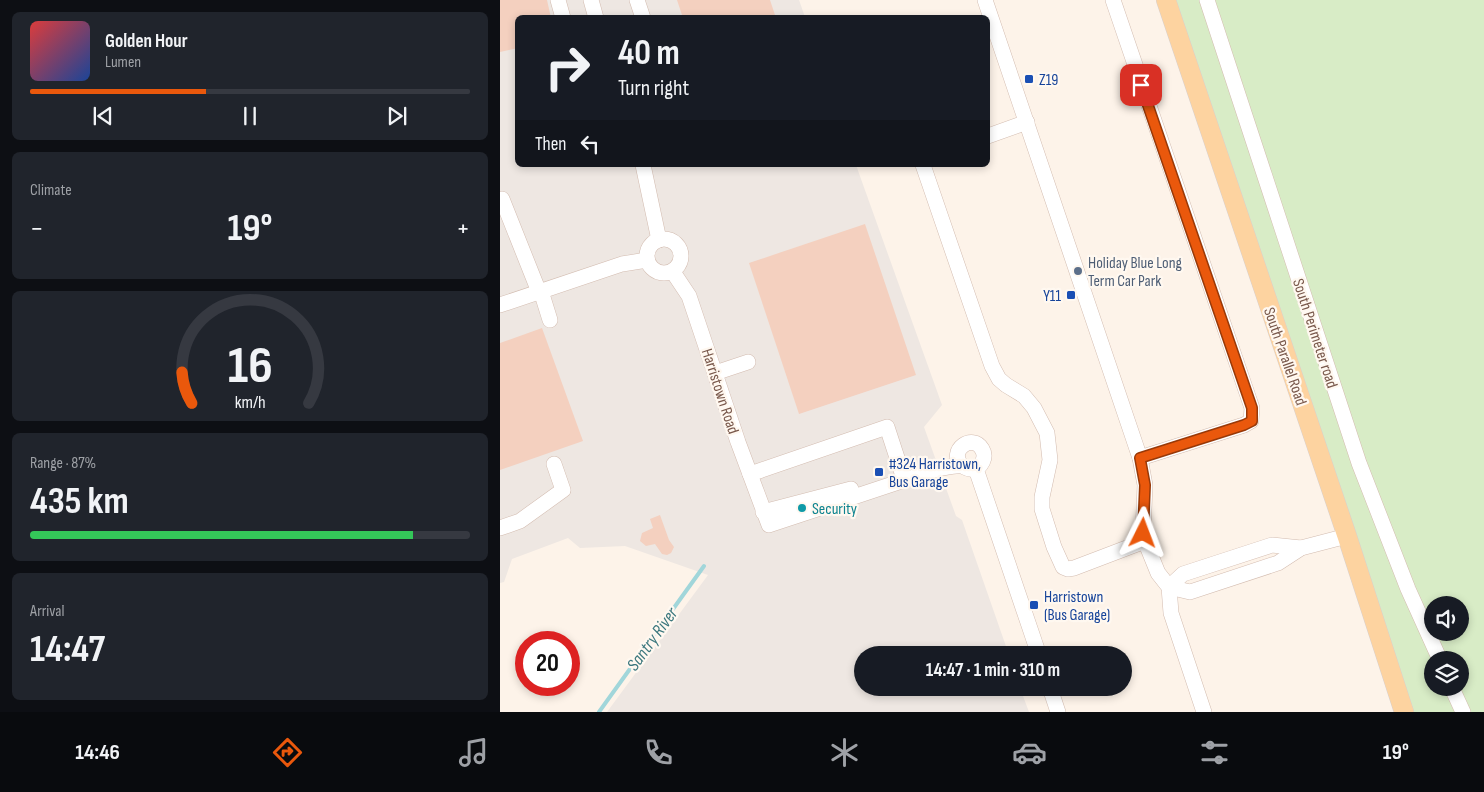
<!DOCTYPE html>
<html lang="en">
<head>
<meta charset="utf-8">
<style>
  :root { --surface:#171b24; --page:#20242c; --text:#f1f3f6; --muted:#9ea1a6; --line:#363941; --accent:#ea580c }
  body { margin:0; font-family:"Sofia Sans Condensed",sans-serif; background:var(--page); color:var(--text); height:100vh; display:flex; flex-direction:column; font-size:19px; white-space:nowrap }
  * { box-sizing:border-box; margin:0 }
  p { font-size:16px; color:var(--muted) }
  .icon { flex:none; width:28px; height:28px; fill:none; stroke:currentColor; stroke-width:2; stroke-linecap:round; stroke-linejoin:round }
  .map { position:relative; flex:1; overflow:hidden }
  .details { display:flex; flex-direction:column; gap:12px; padding:12px; background:#0d0f14; width:500px }
  .details>* { flex:none }
  .guide { position:absolute; left:15px; top:15px; width:475px; height:152px; border-radius:8px; box-shadow:0 2px 8px #0003; background:#171b24; color:var(--text); overflow:hidden }
  .controls { position:absolute; left:924px; top:596px; display:grid; gap:10px }
  .controls a { display:grid; place-items:center; width:45px; height:45px; border-radius:50%; background:var(--surface); box-shadow:0 2px 8px #0003; font-size:25px }
  .speed { position:absolute; left:15px; top:631px; display:flex; gap:10px; font-size:25px; font-weight:700; text-align:center }
  .speed>* { display:grid; place-content:center; width:65px; height:65px; border-radius:50%; background:var(--surface); box-shadow:0 2px 8px #0003; line-height:1 }
  .speed .limit { border:8px solid #d22; background:#fff; color:#111 }
  .pin { position:absolute; display:grid; place-items:center; width:42px; height:42px; color:#fff; margin:-21px; border-radius:10px; box-shadow:0 2px 8px #0006 }
  .me { position:absolute; width:55px; margin:-28px; rotate:3deg; stroke-linejoin:round; filter:drop-shadow(0 0 4px #0008) }
  .turn { display:flex; align-items:center; gap:18px; height:105px; padding:0 20px; font-size:22px }
  .turn .icon { width:65px; height:65px; stroke-width:2.5 }
  .turn b { display:block; font-size:35px; line-height:42px }
  .then { display:flex; align-items:center; height:48px; padding:0 20px; background:#0003; gap:10px; font-size:19px }
  .big { font-size:38px; font-weight:700; line-height:1.1 }
  .details .tile { flex:1; display:flex; flex-direction:column; justify-content:center; gap:8px; min-width:0; padding:0 18px; border-radius:8px; background:var(--page) }
  .details .dial { align-items:center; gap:0 }
  .dial svg { height:130px; overflow:visible; fill:none; stroke:var(--line); stroke-width:7; stroke-linecap:round; text-anchor:middle }
  .dial text { fill:var(--text); stroke:none }
  .song { display:flex; align-items:center; gap:15px }
  .cover { width:60px; height:60px; border-radius:8px; background:linear-gradient(135deg,hsl(0 70% 55%),hsl(220 70% 35%)) }
  .played { height:5px; border-radius:2px; background:linear-gradient(90deg,var(--accent) 40%,var(--line) 40%) }
  .keys { display:flex; justify-content:space-around; direction:ltr }
  .heat { display:flex; justify-content:space-between; align-items:center; font-size:28px; direction:ltr }
  .charge { height:8px; border-radius:4px; background:linear-gradient(90deg,#34c759 87%,var(--line) 0) }
  .trip { position:absolute; left:354px; top:646px; width:278px; height:50px; border-radius:25px; background:var(--surface); box-shadow:0 2px 8px #0003; font-weight:700; line-height:50px; text-align:center }
  .dock { display:flex; height:80px; justify-content:space-around; align-items:center; background:#090b0e; color:var(--muted) }
  .dock .icon { width:35px; height:35px }
  .dock .active { color:var(--accent) }
  .dock b { font-size:22px; color:var(--text) }
  main { display:flex; flex:1; min-height:0 }
  .map>svg:first-child { display:block }
  .industrial { fill:#eee7e2 }
  .green { fill:#d8ecc6; fill-rule:evenodd }
  .lines { fill:none; stroke-linecap:round; stroke-linejoin:round }
  .stream { stroke:#a1d6da; stroke-width:4 }
  .building { fill:#f4d0bf }
  .minor-casing { stroke:#d3bcb0; stroke-width:16 }
  .major-casing { stroke:#d9d0cd; stroke-width:20 }
  .minor { stroke:#fff; stroke-width:15 }
  .major { stroke:#fdd3a0; stroke-width:19 }
  .route-casing { stroke:#983908; stroke-width:12 }
  .route { stroke:#ea580c; stroke-width:9 }
  .transit-dot { fill:#1a4fb4; stroke:#fff8f0; stroke-width:2 }
  .service-dot { fill:#5c6f8a; stroke:#fff8f0; stroke-width:2 }
  .culture-dot { fill:#0f9aa8; stroke:#fff8f0; stroke-width:2 }
  .labels { text-anchor:middle; stroke-width:4.5; stroke-linejoin:round; paint-order:stroke }
  .transit-label { font-size:16px; fill:#164399; stroke:#fff8f0; text-anchor:start }
  .service-label { font-size:16px; fill:#4e5e75; stroke:#fff8f0; text-anchor:start }
  .street-label { font-size:16px; fill:#79584b; stroke:#fff8f0 }
  .culture-label { font-size:16px; fill:#0d838f; stroke:#fff8f0; text-anchor:start }
  .water-label { font-size:18px; font-style:italic; fill:#3d787e; stroke:#fff8f0 }
</style>
</head>
<body>
<main>
<section class="details">
<div class="tile">
<div class="song"><i class="cover"></i><div><b>Golden Hour</b><p>Lumen</p></div></div>
<div class="played"></div>
<div class="keys"><svg class="icon" aria-label="previous" viewBox="0 0 24 24"><path d="M18 5L8 12l10 7zM5 5v14"/></svg><svg class="icon" aria-label="pause" viewBox="0 0 24 24"><path d="M8 5v14M16 5v14"/></svg><svg class="icon" aria-label="next" viewBox="0 0 24 24"><path d="M6 5l10 7-10 7zM19 5v14"/></svg></div>
</div>
<div class="tile"><p>Climate</p>
<div class="heat"><a>−</a><b class="big">19°</b><a>+</a></div>
</div>
<div class="tile dial"><svg viewBox="0 0 100 80">
<path d="M14 69A42 42 0 1 1 86 69"/>
<path d="M14 69A42 42 0 0 1 8 50" stroke="#ea580c"/>
<text x="50" y="56" font-size="32" font-weight="700">16</text>
<text x="50" y="72" font-size="11">km/h</text>
</svg></div>
<div class="tile"><p>Range · 87%</p><b class="big">435 km</b><div class="charge"></div></div>
<div class="tile"><p>Arrival</p><b class="big">14:47</b></div>
</section>
<div class="map">
<svg width="984" height="712" viewBox="0 0 984 712">
  <rect width="100%" height="100%" fill="#fdf3e9"/>
  <path class="industrial" d="M0,0H299L305,17L18,18V165H356L442,405L424,427L456,516L462,520L509,655H362V688H520L529,712H107L208,575L125,546L80,548L68,538L12,559L4,582L0,583Z"/>
  <path class="green" d="M674,0H984V712H910ZM932,605H960V632H932ZM932,660H960V688H932Z"/>
  <g class="lines">
    <path class="stream" d="M99,712L204,566"/>
  </g>
  <g class="building">
    <path d="M0,0H47L51,18H18V48L0,52Z"/>
    <path d="M177,0H270L276,18H183Z"/>
    <path d="M365,224L416,375L299,414L249,263Z"/>
    <path d="M42,328L83,441L0,470V343Z"/>
    <path d="M160,515L169,540L174,547L171,553L167,555L162,554L155,544L146,546L140,541L142,533L153,528L150,519Z"/>
  </g>
  <g class="lines">
    <defs>
      <g id="minor">
        <path d="M58,0L63,18"/>
        <path d="M91,0L96,18"/>
        <path d="M137,0L143,18"/>
        <path d="M485,0L640,458L645,485L643,533L645,541L658,573L669,587L671,613L704,712"/>
        <path d="M613,0L752,408L751,421L744,425L640,458"/>
        <path d="M707,0L859,463L908,589L940,660"/>
        <path d="M488,136L527,122"/>
        <path d="M143,165L159,240"/>
        <path d="M423,165L492,366L499,379L506,385L524,396L534,408L547,433L550,460L542,497V509L554,547L563,567L568,569L574,568L645,541"/>
        <path d="M2,199L39,292"/>
        <circle cx="164" cy="256" r="17"/>
        <path d="M173,272L189,296L238,442L269,525L438,469C445,468 455,465 462,466C465,467 468,470 472,469C482,468 487,457 482,449C473,433 447,450 462,466"/>
        <path d="M41,291L50,320"/>
        <path d="M0,305L122,264L147,260"/>
        <path d="M215,373L248,362"/>
        <path d="M476,469L539,655"/>
        <path d="M250,474L387,427L402,473"/>
        <path d="M263,512L351,489"/>
        <path d="M0,528L20,521L63,490L54,464"/>
        <path d="M669,587L690,592L778,563L801,548L847,536"/>
        <path d="M669,587L683,574L772,545L801,548"/>
        <path d="M550,688L558,712"/>
        <path d="M952,688L963,712"/>
      </g>
      <path id="major" d="M666,0L847,536L904,712"/>
    </defs>
    <use href="#minor" class="minor-casing"/>
    <use href="#major" class="major-casing"/>
    <use href="#minor" class="minor"/>
    <use href="#major" class="major"/>
  </g>
  <g class="lines">
    <defs>
      <path id="route" d="M641,85L752,408V421L744,425L640,458L645,485L643,533"/>
    </defs>
    <use href="#route" class="route-casing"/>
    <use href="#route" class="route"/>
  </g>
  <g class="transit-dot">
    <rect x="524" y="74" width="10" height="10" rx="2.5"/>
    <rect x="566" y="290" width="10" height="10" rx="2.5"/>
    <rect x="374" y="467" width="10" height="10" rx="2.5"/>
    <rect x="529" y="600" width="10" height="10" rx="2.5"/>
  </g>
  <circle class="service-dot" cx="578" cy="271" r="5"/>
  <circle class="culture-dot" cx="302" cy="508" r="5"/>
  <g class="labels">
    <g class="transit-label">
      <text x="539" y="85">Z19</text>
      <text x="561" y="301" text-anchor="end">Y11</text>
      <text x="389" y="469">#324 Harristown,<tspan x="389" dy="18">Bus Garage</tspan></text>
      <text x="544" y="602">Harristown<tspan x="544" dy="18">(Bus Garage)</tspan></text>
    </g>
    <g class="service-label">
      <text x="588" y="268">Holiday Blue Long<tspan x="588" dy="18">Term Car Park</tspan></text>
    </g>
    <g class="street-label">
      <text transform="translate(816 333) rotate(72)" y="6">South Perimeter road</text>
      <text transform="translate(786 356) rotate(71)" y="6">South Parallel Road</text>
      <text transform="translate(221 391) rotate(72)" y="6">Harristown Road</text>
    </g>
    <g class="culture-label">
      <text x="312" y="514">Security</text>
    </g>
    <g class="water-label">
      <text transform="translate(152 639) rotate(-54)" y="6">Santry River</text>
    </g>
  </g>
</svg>
<div class="controls">
<a><svg class="icon" aria-label="sound" viewBox="0 0 24 24"><path d="M4 9h4l5-4v14l-5-4H4zM17 9q2 3 0 6"/></svg></a>
<a><svg class="icon" aria-label="layers" viewBox="0 0 24 24"><path d="M12 4l9 5-9 5-9-5zM3 14l9 5 9-5"/></svg></a>
</div>
<div class="speed"><div class="limit">20</div></div>
<div class="pin" style="left:641px;top:85px;background:#d93025"><svg class="icon" aria-label="arrive" viewBox="0 0 24 24"><path d="M6 21V4h12l-3 4 3 4H6"/></svg></div>
<svg class="me" style="left:643px;top:533px" viewBox="-20 -20 40 40"><path d="M0-17L14 15 0 8-14 15z" fill="#ea580c" stroke="#fff" stroke-width="4"/></svg>
<div class="trip">14:47 · 1 min · 310 m</div>
<div class="guide">
<div class="turn"><svg class="icon" aria-label="right" viewBox="0 0 24 24"><path d="M7 20v-9h11M14 6l5 5-5 5"/></svg><div><b>40 m</b>Turn right</div></div>
<div class="then">Then<svg class="icon" aria-label="left" viewBox="0 0 24 24"><path d="M17 20v-9H6M10 6l-5 5 5 5"/></svg></div>
</div>
</div>
</main>
<nav class="dock">
<b>14:46</b>
<svg class="icon active" aria-label="directions" viewBox="0 0 24 24"><path d="M12 3l9 9-9 9-9-9zM9 14v-3h6M13 9l2 2-2 2"/></svg>
<svg class="icon" aria-label="music" viewBox="0 0 24 24"><path d="M9 18V5l10-2v13"/><circle cx="6" cy="18" r="3"/><circle cx="16" cy="16" r="3"/></svg>
<svg class="icon" aria-label="phone" viewBox="0 0 24 24"><path d="M5 4h4l2 5-3 2q2 4 5 5l2-3 5 2v4C11 20 4 13 5 4z"/></svg>
<svg class="icon" aria-label="climate" viewBox="0 0 24 24"><path d="M12 3v18M4 7l16 10M4 17L20 7"/></svg>
<svg class="icon" aria-label="car" viewBox="0 0 24 24"><path d="M5 17H2v-5l4-1 3-4h7l3 4 3 1v5h-3M9 17h6M6 11h13"/><circle cx="7" cy="17" r="2"/><circle cx="17" cy="17" r="2"/></svg>
<svg class="icon" aria-label="filters" viewBox="0 0 24 24"><path d="M4 7h16M4 17h16"/><circle cx="9" cy="7" r="2"/><circle cx="15" cy="17" r="2"/></svg>
<b>19°</b>
</nav>
</body>
</html>
